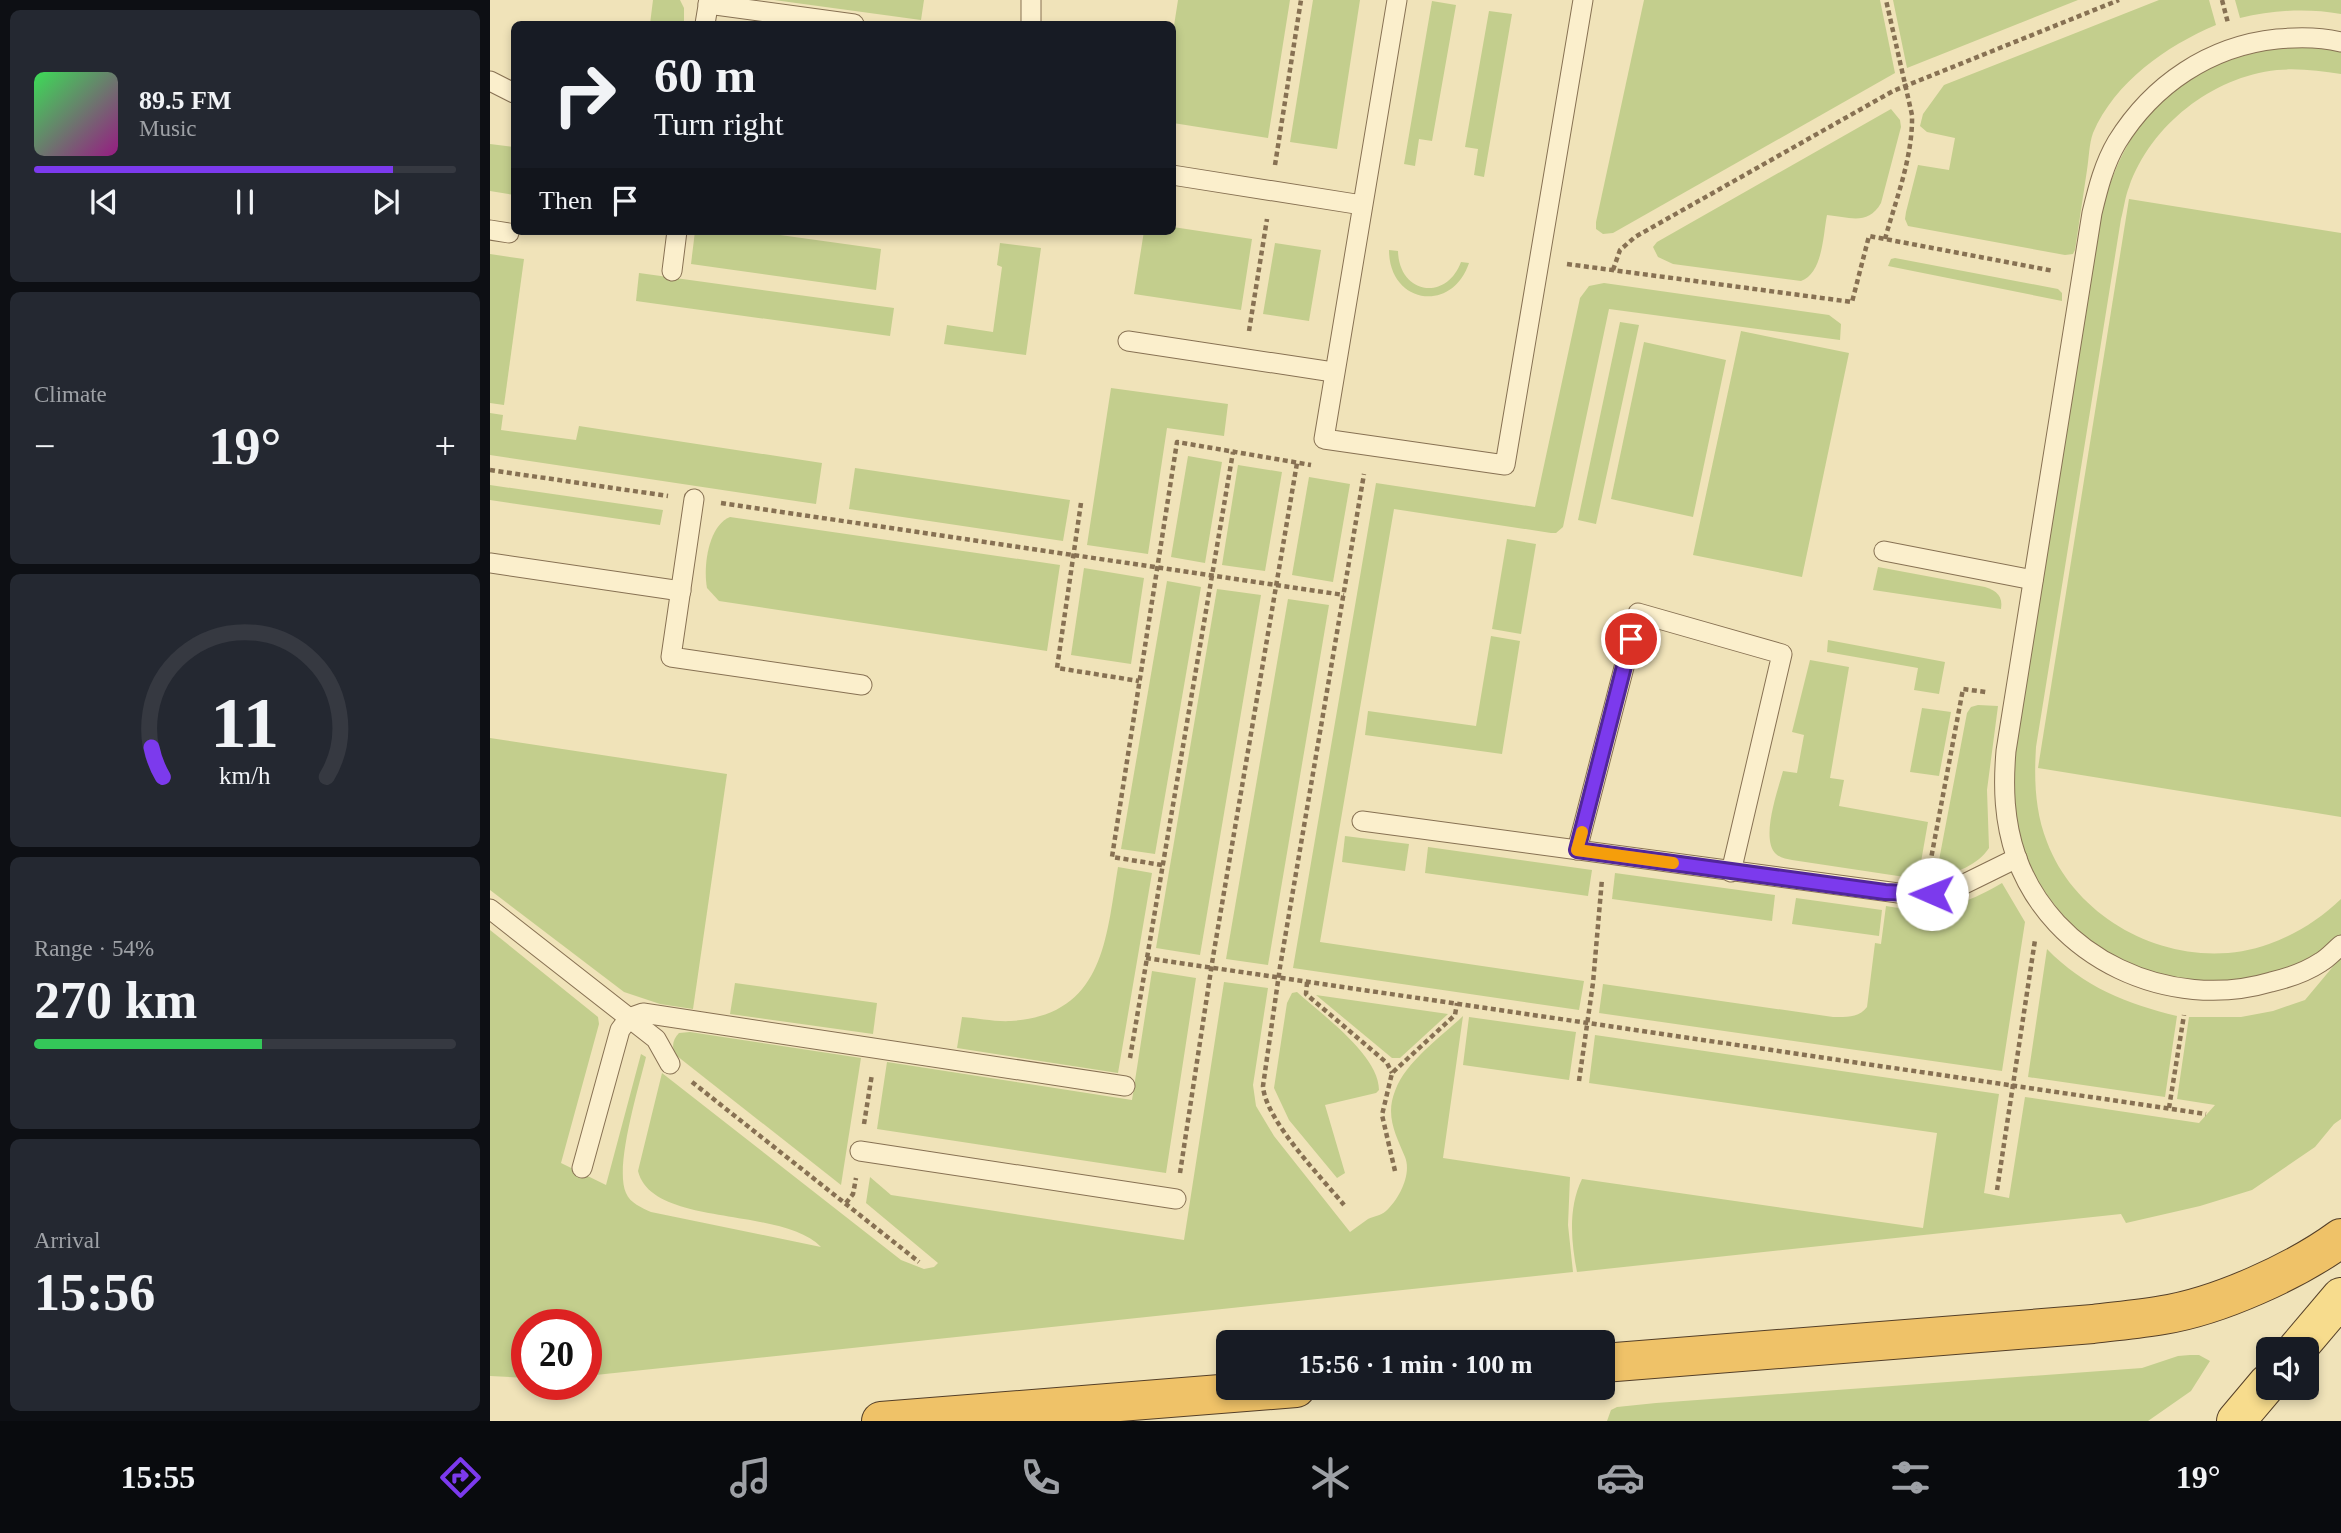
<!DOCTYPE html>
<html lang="en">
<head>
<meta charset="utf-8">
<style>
  :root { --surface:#171b24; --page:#242831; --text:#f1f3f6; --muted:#9ea1a6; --line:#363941; --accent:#7c3aed }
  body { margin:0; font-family:"Times New Roman",serif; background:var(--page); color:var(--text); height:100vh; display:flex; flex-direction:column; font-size:26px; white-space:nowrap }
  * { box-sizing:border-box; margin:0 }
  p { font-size:23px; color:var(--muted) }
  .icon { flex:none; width:38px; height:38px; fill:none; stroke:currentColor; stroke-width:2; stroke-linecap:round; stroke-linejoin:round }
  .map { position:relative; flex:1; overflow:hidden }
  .sheet { display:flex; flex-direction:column; gap:10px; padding:10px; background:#0d0f14; width:490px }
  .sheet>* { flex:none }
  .hud { position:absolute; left:21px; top:21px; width:665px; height:214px; border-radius:10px; box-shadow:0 4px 10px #0003; background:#171b24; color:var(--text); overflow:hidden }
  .tools { position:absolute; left:1766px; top:1337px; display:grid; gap:14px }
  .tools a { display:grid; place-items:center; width:63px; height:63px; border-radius:10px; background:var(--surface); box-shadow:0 4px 10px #0003; font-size:35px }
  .speed { position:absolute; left:21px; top:1309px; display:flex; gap:14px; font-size:35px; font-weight:700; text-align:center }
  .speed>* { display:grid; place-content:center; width:91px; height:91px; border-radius:50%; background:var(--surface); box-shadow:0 4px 10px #0003; line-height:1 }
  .speed .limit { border:10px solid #d22; background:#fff; color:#111 }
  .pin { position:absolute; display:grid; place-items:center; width:60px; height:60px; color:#fff; margin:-30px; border:4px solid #fff; border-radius:50%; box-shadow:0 2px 7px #0007 }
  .me { position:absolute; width:77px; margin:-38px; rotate:271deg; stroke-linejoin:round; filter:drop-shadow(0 0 5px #0008) }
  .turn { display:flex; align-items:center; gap:24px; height:147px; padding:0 28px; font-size:32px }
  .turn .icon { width:91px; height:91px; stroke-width:2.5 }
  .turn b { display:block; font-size:49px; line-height:60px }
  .then { display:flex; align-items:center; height:66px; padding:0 28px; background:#0003; gap:14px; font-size:26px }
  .big { font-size:52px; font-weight:700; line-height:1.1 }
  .sheet .tile { flex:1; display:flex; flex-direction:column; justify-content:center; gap:10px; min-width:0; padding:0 24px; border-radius:10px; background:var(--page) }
  .sheet .dial { align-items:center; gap:0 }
  .dial svg { height:182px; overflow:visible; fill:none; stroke:var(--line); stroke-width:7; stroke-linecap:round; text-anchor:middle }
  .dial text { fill:var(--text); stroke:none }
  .song { display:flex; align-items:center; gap:21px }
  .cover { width:84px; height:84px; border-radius:10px; background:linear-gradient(135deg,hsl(130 70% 55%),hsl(310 70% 35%)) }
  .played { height:7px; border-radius:4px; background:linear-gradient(90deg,var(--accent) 85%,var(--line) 85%) }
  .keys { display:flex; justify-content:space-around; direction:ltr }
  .heat { display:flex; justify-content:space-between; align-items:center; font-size:38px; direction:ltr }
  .charge { height:10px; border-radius:5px; background:linear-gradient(90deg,#34c759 54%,var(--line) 0) }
  .trip { position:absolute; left:726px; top:1330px; width:399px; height:70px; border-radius:10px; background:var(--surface); box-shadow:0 4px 10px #0003; font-weight:700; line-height:70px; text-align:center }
  .tab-bar { display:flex; height:112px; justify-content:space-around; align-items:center; background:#090b0e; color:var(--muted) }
  .tab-bar .icon { width:49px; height:49px }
  .tab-bar .selected { color:var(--accent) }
  .tab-bar b { font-size:32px; color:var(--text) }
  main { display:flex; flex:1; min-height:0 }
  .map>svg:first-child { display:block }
  .green { fill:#c3ce8d }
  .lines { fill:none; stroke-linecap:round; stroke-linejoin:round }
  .service-casing { stroke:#877153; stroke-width:21 }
  .primary-casing { stroke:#543f28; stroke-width:40 }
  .trunk-casing { stroke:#543f28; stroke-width:40 }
  .path { stroke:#877153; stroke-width:4.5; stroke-dasharray:5 3.5; stroke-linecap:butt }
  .service { stroke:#fbefcc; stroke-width:19 }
  .primary { stroke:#f7dc8d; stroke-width:38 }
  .trunk { stroke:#efc268; stroke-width:38 }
  .route-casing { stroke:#51269a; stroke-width:18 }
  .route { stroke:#7c3aed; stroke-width:12 }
  .slow { stroke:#f59e0b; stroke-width:12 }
</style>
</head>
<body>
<main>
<section class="sheet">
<div class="tile">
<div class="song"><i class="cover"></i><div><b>89.5 FM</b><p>Music</p></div></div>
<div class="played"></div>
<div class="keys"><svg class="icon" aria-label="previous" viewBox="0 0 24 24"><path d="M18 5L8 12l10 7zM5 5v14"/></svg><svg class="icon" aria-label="pause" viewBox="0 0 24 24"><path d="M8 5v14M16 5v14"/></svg><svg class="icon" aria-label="next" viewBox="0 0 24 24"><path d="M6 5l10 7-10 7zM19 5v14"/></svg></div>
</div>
<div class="tile"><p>Climate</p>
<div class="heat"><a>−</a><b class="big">19°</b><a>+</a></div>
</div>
<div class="tile dial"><svg viewBox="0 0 100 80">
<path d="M14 69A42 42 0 1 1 86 69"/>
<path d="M14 69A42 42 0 0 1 9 56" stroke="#7c3aed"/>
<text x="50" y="56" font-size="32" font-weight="700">11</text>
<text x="50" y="72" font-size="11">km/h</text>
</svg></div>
<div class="tile"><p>Range · 54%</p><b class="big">270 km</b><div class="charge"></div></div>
<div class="tile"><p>Arrival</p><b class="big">15:56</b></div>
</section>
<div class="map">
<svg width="1851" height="1421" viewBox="0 0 1851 1421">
  <rect width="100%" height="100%" fill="#f0e3b9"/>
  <g class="green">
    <path d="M163,0H190L194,8V24H160Z"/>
    <path d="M284,0H434L431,20Z"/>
    <path d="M688,0H800L778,138L683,123V32Z"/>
    <path d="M823,0H870L847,149L800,142Z"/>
    <path d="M1154,0H1390L1405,73L1123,233L1113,234L1106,229V222Z"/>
    <path d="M1403,0H1588L1417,68Z"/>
    <path d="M1669,0H1719L1726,25C1676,46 1625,82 1603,133C1599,144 1599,158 1597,170C1593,197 1589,223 1585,250L1583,254L1575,255L1418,226L1415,219L1416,212L1428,165L1459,170L1465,138L1437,132L1430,126L1433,114L1454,85Z"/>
    <path d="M1745,0H1851V14C1817,8 1784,10 1750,18Z"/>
    <path d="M942,1L966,5L942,141L929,139L925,166L914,164Z"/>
    <path d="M999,11L1022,14L994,177L984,175L988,149L975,147Z"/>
    <path d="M1806,46L1851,51V74C1830,71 1809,68 1787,70C1722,77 1661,125 1639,187C1635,197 1634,208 1631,219L1546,747C1544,780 1545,811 1557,842C1589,927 1694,975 1779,944C1807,934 1830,919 1851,899V936C1834,949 1816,961 1796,969C1785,973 1772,974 1760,977C1748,979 1735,983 1723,983C1629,982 1543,914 1526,820C1522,797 1523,775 1525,751L1611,214C1638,109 1698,57 1806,46Z"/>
    <path d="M1401,109L1410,120L1411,127L1391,203C1378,226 1359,217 1337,215C1333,235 1333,273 1311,281L1183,264L1168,257L1163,247L1167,242Z"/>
    <path d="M0,144L24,147V195L0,191Z"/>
    <path d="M1639,199L1851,233V817L1548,768Z"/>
    <path d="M683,227L762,239L751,310L644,294L654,231H682Z"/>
    <path d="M205,231H261L391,249L386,290L201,264Z"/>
    <path d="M510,243L551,248L536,355L454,344L457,325L503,332L512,267L507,265Z"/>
    <path d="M785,243L831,250L819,321L773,314Z"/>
    <path d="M899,250L908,251C909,294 956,302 971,262L979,263C962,314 899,304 899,250Z"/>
    <path d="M0,254L34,259L14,405L0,403Z"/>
    <path d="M1405,258L1568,289L1572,293V301L1398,266L1401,259Z"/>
    <path d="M149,273L404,308L400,336L146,301Z"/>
    <path d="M1114,283L1339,315L1351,324L1350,340L1119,309L1073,527L1066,533H1061L904,509L830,942L1094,981L1089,1010L803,968L886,483L1045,507L1090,298L1099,286Z"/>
    <path d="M1130,322L1149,325L1106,524L1088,520Z"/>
    <path d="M1251,331L1359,353L1312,577L1203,555Z"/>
    <path d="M1154,342L1236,360L1203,517L1121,499Z"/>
    <path d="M621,388L738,404L734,436L677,428L658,554L597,545Z"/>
    <path d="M0,413L13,415L11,430L86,440L89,426L332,463L326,504L0,455Z"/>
    <path d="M698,456L732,462L715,563L681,557Z"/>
    <path d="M748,465L792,472L775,571L732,565Z"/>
    <path d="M365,468L580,500L573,541L359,509Z"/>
    <path d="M819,477L860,484L843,582L802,575Z"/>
    <path d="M0,485L173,510L170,525L0,500Z"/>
    <path d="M240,517L570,565L557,651L229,601L217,588C213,567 218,526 240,517Z"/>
    <path d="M1017,539L1046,544L1031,634L1002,629Z"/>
    <path d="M1388,567L1495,587C1507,591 1513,596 1511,609L1383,590Z"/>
    <path d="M594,568L654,578L641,664L581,655Z"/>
    <path d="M677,581L711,587L665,854L631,849Z"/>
    <path d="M727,589L771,595L710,955L666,948Z"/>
    <path d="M798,599L839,605L778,965L736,959Z"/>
    <path d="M1001,636L1030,641L1012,754L875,735L878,711L986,726Z"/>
    <path d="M1338,640L1455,662L1449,694L1424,690L1428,668L1337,652Z"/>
    <path d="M1320,660L1359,667L1340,778L1354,780L1349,806L1438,822L1428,879L1302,860C1297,859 1290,858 1286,854C1270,839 1288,790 1293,771L1307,773L1314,735L1302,732Z"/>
    <path d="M1488,705L1508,706L1497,790L1499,848C1488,865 1465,874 1446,876L1477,713L1481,707Z"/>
    <path d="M1432,708L1461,712L1449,776L1420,772Z"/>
    <path d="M0,738L237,774L203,1009L170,1004L134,992L0,890Z"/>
    <path d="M855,836L919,844L915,871L852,862Z"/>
    <path d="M938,847L1102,870L1098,896L935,873Z"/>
    <path d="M628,867L662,873L628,1073L467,1048L472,1017C488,1018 505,1022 521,1021C614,1015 616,939 628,867Z"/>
    <path d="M1125,873L1285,895L1282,921L1122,899Z"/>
    <path d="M1512,883L1535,922L1512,1071L1109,1013L1113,984L1343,1017C1356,1017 1369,1018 1377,1007L1385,943L1391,944L1396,906C1444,914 1471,907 1512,883Z"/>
    <path d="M1306,898L1392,910L1389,936L1302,924Z"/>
    <path d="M0,930L108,1017L109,1024L71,1163L116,1185L151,1054L156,1057C149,1087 124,1167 136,1193C140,1203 152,1208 161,1212L331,1247C292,1206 162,1228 148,1171L172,1073L411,1260L434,1269L444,1267L448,1263L376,1203L380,1177L401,1195L694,1240L734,982L778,988L763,1085L766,1106L784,1136L860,1232C866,1228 872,1223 878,1219C884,1216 890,1216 896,1211C909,1199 922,1174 915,1157C906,1135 895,1116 905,1091C916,1061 950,1038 973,1016L953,1158L1080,1177L1078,1225L1083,1272L96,1376V1325H37V1378L0,1376Z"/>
    <path d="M1557,949C1594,987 1637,1004 1687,1016L1675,1097L1538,1077Z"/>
    <path d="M1851,957V1119L1844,1124L1825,1147L1762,1190L1710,1206L1636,1223L1631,1214L1087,1272C1081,1241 1078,1208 1092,1179L1433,1228L1447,1133L1099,1083L1105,1035L1509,1094L1494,1193L1519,1198L1535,1097L1709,1123L1725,1105L1687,1099L1699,1017H1751L1783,1011L1815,1000Z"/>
    <path d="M662,971L706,978L676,1173L387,1129L397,1062L642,1100Z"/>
    <path d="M245,983L387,1003L383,1034L240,1014Z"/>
    <path d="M807,992C832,1015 889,1055 889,1090L886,1093L835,1105L855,1173L847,1178L799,1120L784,1088L797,1003L802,993Z"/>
    <path d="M826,995L958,1014L910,1058H902Z"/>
    <path d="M979,1017L1086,1032L1079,1080L973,1065Z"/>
    <path d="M200,1032L371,1058L351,1185L187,1056C181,1049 182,1040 189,1033Z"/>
    <path d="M1700,1355H1709L1720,1361L1701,1391L1658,1421H1117L1121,1410L1127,1407L1166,1403L1652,1368L1688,1356Z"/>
  </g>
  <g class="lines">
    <defs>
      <g id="service">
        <path d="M541,0V24"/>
        <path d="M907,0L834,439L1015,465L1093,0"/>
        <path d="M218,4L364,24"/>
        <path d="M215,24L219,0"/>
        <path d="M1851,42C1831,37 1808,37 1787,39C1720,46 1663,84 1627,142C1614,164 1608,188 1602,213L1516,751C1513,787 1514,821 1526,856C1562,959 1680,1012 1781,982C1798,978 1816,972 1831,962C1838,958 1844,951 1851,945"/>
        <path d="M0,81L24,93"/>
        <path d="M682,175L872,205"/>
        <path d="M0,230L19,233"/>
        <path d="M182,271L187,231"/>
        <path d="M638,341L843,372"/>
        <path d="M204,499L181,657L372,685"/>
        <path d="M1394,551L1543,580"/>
        <path d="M0,563L191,591"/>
        <path d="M872,821L1423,895L1462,890L1527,858"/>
        <path d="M1087,850L1148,613L1292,654L1241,872"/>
        <path d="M0,909L166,1039L180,1064"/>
        <path d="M370,1151L686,1199"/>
        <path d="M92,1168L130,1030L139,1018L153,1013L635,1086"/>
      </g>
      <g id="primary">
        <path d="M1807,1349L1851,1297"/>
        <path d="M1746,1421L1778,1383"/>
      </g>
      <g id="trunk">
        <path d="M1113,1363L1603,1324C1627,1321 1650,1319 1673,1315C1729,1306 1806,1271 1851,1238"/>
        <path d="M391,1421L806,1388"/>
      </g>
    </defs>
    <use href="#service" class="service-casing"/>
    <use href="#primary" class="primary-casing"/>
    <use href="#trunk" class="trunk-casing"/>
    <g class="path">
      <path d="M1732,0L1738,23"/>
      <path d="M785,165L811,0"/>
      <path d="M1395,239C1406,199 1423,157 1422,115L1396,0"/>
      <path d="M1077,264L1362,302L1379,236L1564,271"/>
      <path d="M1123,270L1130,250L1145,237L1403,91L1629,0"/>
      <path d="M759,331L777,219"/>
      <path d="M0,470L178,496"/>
      <path d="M231,503L854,595"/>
      <path d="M591,503L567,668L649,681"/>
      <path d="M1440,864L1473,689L1496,692"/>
      <path d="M672,865L622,857L687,442L821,465"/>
      <path d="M656,958L1716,1114"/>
      <path d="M817,982L816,994L897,1063L902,1073"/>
      <path d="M640,1058L743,452"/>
      <path d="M1089,1081L1103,983L1112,879"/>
      <path d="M202,1082L429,1262"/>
      <path d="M1679,1108L1694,1015"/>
      <path d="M374,1124L382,1074"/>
      <path d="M905,1171L892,1115L902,1073L965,1015L967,1003"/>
      <path d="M690,1173L723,957L807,463"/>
      <path d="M1507,1190L1545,940"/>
      <path d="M356,1203L363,1194L366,1178"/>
      <path d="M854,1205C832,1178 775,1120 773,1086L790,967L874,474"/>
    </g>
    <use href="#service" class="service"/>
    <use href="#primary" class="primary"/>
    <use href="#trunk" class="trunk"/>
  </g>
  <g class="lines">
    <defs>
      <path id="route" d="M1141,639L1087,850L1395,892L1442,894"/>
    </defs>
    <use href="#route" class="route-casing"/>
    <use href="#route" class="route"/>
    <path class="slow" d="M1092,832L1087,850L1183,863"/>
  </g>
</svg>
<div class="tools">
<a><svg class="icon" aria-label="sound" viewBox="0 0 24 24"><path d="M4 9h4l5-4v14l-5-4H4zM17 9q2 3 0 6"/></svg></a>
</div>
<div class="speed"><div class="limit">20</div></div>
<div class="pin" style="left:1141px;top:639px;background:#d93025"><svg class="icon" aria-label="arrive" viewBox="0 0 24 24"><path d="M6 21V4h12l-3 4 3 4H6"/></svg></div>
<svg class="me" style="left:1442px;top:894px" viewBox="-20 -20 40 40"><circle r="19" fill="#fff"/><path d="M0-13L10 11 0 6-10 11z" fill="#7c3aed"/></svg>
<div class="trip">15:56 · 1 min · 100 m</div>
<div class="hud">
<div class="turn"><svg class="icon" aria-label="right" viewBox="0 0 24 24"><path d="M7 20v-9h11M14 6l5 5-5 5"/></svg><div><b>60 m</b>Turn right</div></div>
<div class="then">Then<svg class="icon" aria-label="arrive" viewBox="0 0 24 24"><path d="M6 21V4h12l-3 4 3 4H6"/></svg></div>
</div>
</div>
</main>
<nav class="tab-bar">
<b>15:55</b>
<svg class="icon selected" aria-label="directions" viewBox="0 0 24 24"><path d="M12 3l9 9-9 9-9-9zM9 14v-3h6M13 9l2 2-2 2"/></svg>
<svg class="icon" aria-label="music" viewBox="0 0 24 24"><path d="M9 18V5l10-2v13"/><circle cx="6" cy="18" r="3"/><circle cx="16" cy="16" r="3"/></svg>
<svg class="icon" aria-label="phone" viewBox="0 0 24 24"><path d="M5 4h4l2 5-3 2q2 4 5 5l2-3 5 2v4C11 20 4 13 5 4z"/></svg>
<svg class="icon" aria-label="climate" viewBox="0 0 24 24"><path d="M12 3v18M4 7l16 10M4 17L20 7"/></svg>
<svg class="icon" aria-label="car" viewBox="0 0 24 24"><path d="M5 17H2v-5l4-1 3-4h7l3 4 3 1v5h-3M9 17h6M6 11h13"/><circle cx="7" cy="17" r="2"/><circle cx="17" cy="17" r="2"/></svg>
<svg class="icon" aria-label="filters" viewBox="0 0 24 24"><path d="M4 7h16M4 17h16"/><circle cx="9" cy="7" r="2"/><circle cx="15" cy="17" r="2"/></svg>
<b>19°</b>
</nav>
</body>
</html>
